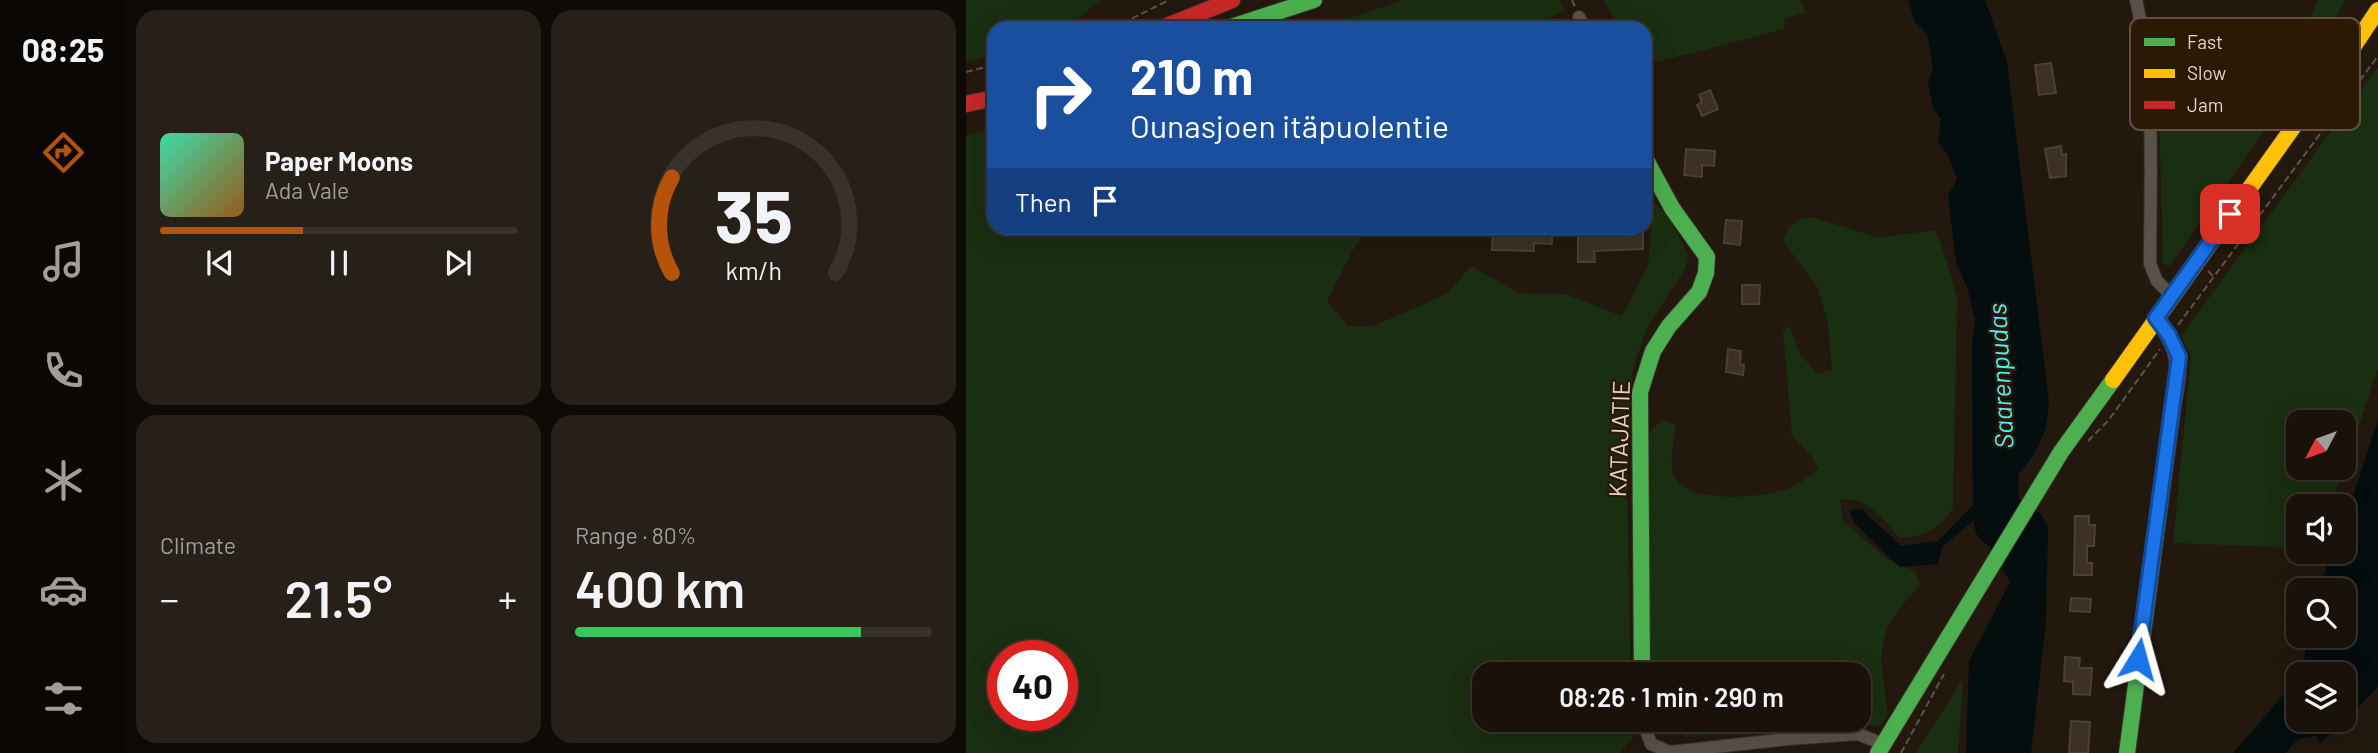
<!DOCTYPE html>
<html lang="en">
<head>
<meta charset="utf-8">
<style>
  :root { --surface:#1a120a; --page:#272018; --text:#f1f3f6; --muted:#9f9e9c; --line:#38322b; --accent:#b45309 }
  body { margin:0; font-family:Barlow,sans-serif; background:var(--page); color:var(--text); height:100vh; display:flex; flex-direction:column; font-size:26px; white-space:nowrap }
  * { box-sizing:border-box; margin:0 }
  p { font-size:23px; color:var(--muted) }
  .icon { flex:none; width:38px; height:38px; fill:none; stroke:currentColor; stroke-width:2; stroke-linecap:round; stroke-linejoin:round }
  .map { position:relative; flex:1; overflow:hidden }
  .sheet { display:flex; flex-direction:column; gap:10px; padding:10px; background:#0e0a06; width:840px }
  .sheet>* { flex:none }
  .hud { position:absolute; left:21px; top:21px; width:665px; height:214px; border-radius:21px; box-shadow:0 7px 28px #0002,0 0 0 2px var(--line); background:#1a4fa0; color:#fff; overflow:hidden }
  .needle { width:46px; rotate:229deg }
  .fabs { position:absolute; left:1320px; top:410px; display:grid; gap:14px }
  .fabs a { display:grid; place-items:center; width:70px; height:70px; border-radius:14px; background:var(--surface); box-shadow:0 7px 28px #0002,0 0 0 2px var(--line); font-size:35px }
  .speed { position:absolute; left:21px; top:640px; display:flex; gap:14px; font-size:35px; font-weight:700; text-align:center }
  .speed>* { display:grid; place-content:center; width:91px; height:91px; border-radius:50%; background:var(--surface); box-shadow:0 7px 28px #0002,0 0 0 2px var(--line); line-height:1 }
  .speed .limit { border:10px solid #d22; background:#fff; color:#111 }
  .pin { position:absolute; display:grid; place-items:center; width:60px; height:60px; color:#fff; margin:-30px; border-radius:14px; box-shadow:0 4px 10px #0006 }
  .me { position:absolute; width:77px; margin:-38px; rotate:8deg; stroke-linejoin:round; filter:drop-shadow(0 0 5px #0008) }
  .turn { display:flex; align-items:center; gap:24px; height:147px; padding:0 28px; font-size:32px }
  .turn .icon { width:91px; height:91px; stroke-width:2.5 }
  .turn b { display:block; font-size:49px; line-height:60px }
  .then { display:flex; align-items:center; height:66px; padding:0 28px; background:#0003; gap:14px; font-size:26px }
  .big { font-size:52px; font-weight:600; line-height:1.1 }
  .sheet .widget { flex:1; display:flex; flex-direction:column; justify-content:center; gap:10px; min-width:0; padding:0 24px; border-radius:21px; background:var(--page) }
  .sheet .dial { align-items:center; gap:0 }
  .dial svg { height:182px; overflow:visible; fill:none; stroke:var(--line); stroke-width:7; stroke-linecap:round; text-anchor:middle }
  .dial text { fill:var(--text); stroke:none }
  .song { display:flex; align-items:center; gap:21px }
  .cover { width:84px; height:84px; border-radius:10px; background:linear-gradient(135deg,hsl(160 70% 55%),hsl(30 70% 35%)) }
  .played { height:7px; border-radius:4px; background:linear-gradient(90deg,var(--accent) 40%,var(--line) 40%) }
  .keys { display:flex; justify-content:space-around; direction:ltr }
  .heat { display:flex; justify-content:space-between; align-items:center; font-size:38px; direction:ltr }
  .charge { height:10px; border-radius:5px; background:linear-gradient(90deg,#34c759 80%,var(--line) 0) }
  .sheet .tiles { flex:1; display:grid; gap:10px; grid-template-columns:repeat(2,1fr) }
  .trip { position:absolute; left:506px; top:662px; width:399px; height:70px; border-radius:21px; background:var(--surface); box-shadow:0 7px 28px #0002,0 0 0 2px var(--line); font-weight:600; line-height:70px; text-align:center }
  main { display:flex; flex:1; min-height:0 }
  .menu { display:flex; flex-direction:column; width:126px; justify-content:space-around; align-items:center; background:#0a0704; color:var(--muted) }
  .menu .icon { width:49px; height:49px }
  .menu .active { color:var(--accent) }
  .menu b { font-size:32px; color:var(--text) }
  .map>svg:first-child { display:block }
  .green { fill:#1a2e11; fill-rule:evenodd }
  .water { fill:#050e0e }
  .building { fill:#3d3124; stroke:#494036; stroke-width:2 }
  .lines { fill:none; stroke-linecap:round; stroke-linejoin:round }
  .street-casing { stroke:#3b322b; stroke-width:14 }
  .fast-casing { stroke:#3b322b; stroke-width:18 }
  .slow-casing { stroke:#3b322b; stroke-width:18 }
  .jam-casing { stroke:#3b322b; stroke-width:18 }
  .path { stroke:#5b544d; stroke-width:2; stroke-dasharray:7 3.5; stroke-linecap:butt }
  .street { stroke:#5a5149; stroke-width:12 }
  .fast { stroke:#4caf50; stroke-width:16 }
  .slow { stroke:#ffc107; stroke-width:16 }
  .jam { stroke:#c62828; stroke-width:16 }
  .route-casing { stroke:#114b97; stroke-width:18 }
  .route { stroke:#1a73e8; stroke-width:12 }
  .labels { text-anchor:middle; stroke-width:5; stroke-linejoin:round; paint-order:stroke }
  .street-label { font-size:24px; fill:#e1d4c8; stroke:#2b1805 }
  .water-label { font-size:26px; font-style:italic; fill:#54ebf5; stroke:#2b1805 }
  .key { fill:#2b1805; stroke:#625040; stroke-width:2 }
  .key-label { font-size:19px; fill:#e1d4c8 }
</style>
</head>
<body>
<main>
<nav class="menu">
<b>08:25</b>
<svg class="icon active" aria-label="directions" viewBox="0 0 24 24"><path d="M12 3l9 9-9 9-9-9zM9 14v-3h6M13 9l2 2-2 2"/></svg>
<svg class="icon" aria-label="music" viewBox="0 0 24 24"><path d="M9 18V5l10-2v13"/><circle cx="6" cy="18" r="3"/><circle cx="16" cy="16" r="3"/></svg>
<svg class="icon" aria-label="phone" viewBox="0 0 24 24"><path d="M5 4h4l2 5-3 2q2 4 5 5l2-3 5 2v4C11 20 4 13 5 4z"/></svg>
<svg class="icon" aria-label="climate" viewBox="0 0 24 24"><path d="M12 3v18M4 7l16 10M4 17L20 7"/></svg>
<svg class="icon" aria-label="car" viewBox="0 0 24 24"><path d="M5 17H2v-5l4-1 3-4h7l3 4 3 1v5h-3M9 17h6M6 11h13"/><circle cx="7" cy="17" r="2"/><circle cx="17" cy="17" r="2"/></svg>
<svg class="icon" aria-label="filters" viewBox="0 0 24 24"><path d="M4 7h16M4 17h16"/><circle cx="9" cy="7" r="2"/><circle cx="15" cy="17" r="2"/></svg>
</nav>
<section class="sheet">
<div class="tiles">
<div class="widget">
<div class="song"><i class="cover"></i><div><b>Paper Moons</b><p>Ada Vale</p></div></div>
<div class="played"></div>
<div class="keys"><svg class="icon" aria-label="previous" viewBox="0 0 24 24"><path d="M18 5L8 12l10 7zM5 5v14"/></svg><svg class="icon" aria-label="pause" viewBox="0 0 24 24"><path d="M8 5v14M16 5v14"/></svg><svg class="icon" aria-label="next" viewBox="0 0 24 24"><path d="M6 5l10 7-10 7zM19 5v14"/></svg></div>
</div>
<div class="widget dial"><svg viewBox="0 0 100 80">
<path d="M14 69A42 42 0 1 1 86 69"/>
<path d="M14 69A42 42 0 0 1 14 27" stroke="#b45309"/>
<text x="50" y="56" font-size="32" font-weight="700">35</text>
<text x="50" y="72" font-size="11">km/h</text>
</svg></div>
<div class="widget"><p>Climate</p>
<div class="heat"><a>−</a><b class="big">21.5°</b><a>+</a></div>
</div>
<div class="widget"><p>Range · 80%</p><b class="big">400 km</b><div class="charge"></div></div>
</div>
</section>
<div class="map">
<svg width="1412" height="753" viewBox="0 0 1412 753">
  <rect width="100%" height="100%" fill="#23180d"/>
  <g class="green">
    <path d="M0,0H135L100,28H28V55L0,62Z"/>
    <path d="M437,0H594L599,11L580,20L544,28H353Z"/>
    <path d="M637,0H835L840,12L818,19L819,29L691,62L679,53V28H655Z"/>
    <path d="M1352,0H1380L1323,95L1204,266L1197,264L1193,106L1312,89Z"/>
    <path d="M1412,67V368L1377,475L1363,506H1332V548L1207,543L1225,355L1215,336ZM1332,422H1377V467H1332Z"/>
    <path d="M28,128V228H402L387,250L361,301L382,326H407L481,294L505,266L552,293L599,294L656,316L682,265L685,226L679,200L688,202L704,218L722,255L719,269L680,329L666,373L661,498L665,674H518V719H667L668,735L654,753H0V136ZM37,656H96V716H37Z"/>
    <path d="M836,218H849L913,238L968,230L974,241L991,297L987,508C974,528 958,537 934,538C918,521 900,495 874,500L877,521L922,560L949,571L954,586C905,635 914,652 922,716L914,726L881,723L720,737L687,719H892V674H684L679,589L685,476L682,443L685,429L697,420L709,425C710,443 701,462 709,478C720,503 793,498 815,491C829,487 842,478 852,469L845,456L826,436L817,330L824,327L834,354L852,374L866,370L862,324L852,288L817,241L823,227Z"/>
    <path d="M997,679L992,753H950Z"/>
  </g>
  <g class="water">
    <path d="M942,0H1019L1041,62L1083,402C1081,433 1074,450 1053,473V499L1075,514L1082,526L1080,621L1065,753H1000L1003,661L1044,582C1038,572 1033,562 1027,552C1018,538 1009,543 1008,520L977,546L972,564L934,567L888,523L883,510L896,509C909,524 922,531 934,546L972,541L1007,505L1006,343L1009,320L1002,290L990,262L982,196L991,179L981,154L972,142L975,119L967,108L962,82L967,67L961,34L949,22Z"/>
    <path d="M1412,421V687L1354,744L1350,736L1332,739L1319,753H1267L1332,678V719H1377V674H1335L1343,635H1377V590H1352L1366,551H1377V526Z"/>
  </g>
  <g class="building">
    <path d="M1085,63L1090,93L1073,95L1069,65Z"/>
    <path d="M744,90L752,109L736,116L731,105L736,102L733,95Z"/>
    <path d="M1095,146L1096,155L1100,154V176L1084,178L1079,149Z"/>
    <path d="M720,149L749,151L748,166L736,165V177L718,175Z"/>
    <path d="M760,220L776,221L774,245L758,243Z"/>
    <path d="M527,228H586V244L568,243V251L526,250Z"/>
    <path d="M612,230L677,231V249L628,251L629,262H612Z"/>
    <path d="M776,285H794L793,304H776Z"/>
    <path d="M762,349L775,351L774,364L778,365L777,375L760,372Z"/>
    <path d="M1109,516H1123V525H1129L1128,546H1121V563H1126V575H1108Z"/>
    <path d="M1105,598L1125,599L1124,612L1104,611Z"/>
    <path d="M1099,657L1114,658L1113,668H1126L1124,695L1107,694V682L1098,681Z"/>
    <path d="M1105,721L1124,722L1122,753H1103Z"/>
  </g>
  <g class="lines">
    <defs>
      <g id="street">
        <path d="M1170,0C1190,85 1184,177 1184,264L1191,281L1205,295"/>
        <path d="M613,17L618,28"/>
        <path d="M676,719L685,744L704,752L822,739L892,734L917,744"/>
      </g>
      <g id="fast">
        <path d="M262,28L348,0"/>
        <path d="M676,674L674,392L687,351L703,326L733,292L740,273L741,257L706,208L679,158"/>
        <path d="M912,753L1095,452L1147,380"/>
        <path d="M1161,753L1205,420"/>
      </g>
      <path id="slow" d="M1147,380L1338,112L1353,98L1412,10"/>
      <g id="jam">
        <path d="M196,28L266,0"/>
        <path d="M0,104L28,98"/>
        <path d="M1190,318C1222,359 1211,372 1205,420"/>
      </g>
    </defs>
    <use href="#street" class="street-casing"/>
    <use href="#fast" class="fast-casing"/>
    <use href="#slow" class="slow-casing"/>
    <use href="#jam" class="jam-casing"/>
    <g class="path">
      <path d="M606,0L609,7"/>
      <path d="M147,28L203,0"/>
      <path d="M0,72L28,65"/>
      <path d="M1242,271L1249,278"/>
      <path d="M1212,325L1412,56"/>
      <path d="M1122,441L1142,421L1194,349"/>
      <path d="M935,753L978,674"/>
    </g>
    <use href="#street" class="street"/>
    <use href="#fast" class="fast"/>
    <use href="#slow" class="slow"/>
    <use href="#jam" class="jam"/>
  </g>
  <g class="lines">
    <defs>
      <path id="route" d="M1172,659L1213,357L1203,335L1190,318L1264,214"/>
    </defs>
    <use href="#route" class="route-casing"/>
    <use href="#route" class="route"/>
  </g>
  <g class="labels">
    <g class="street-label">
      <text transform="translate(654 439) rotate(-88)" y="8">KATAJATIE</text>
    </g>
    <g class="water-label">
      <text transform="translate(1035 376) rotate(-93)" y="9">Saarenpudas</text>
    </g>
  </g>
  <rect x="1164" y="18" width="230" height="112" rx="10" class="key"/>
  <rect x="1178" y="38" width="31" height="8" fill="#4caf50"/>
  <rect x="1178" y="69" width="31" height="9" fill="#ffc107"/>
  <rect x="1178" y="101" width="31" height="8" fill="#c62828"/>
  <g class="key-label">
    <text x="1221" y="49">Fast</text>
    <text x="1221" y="80">Slow</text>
    <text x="1221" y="112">Jam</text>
  </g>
</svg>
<div class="fabs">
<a><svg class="needle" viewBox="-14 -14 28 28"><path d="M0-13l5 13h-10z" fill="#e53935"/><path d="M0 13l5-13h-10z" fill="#9f9e9c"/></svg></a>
<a><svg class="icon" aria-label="sound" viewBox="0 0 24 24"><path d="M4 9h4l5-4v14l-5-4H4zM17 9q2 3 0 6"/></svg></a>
<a><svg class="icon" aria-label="search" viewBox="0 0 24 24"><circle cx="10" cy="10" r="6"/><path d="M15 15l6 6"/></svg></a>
<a><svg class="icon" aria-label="layers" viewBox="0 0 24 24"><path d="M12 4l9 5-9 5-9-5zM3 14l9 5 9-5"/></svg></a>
</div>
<div class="speed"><div class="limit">40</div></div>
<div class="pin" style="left:1264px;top:214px;background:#d93025"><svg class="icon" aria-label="arrive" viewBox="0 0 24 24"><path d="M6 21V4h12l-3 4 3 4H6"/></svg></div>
<svg class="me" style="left:1172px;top:659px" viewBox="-20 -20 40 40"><path d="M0-17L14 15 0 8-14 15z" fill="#1a73e8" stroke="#fff" stroke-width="4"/></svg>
<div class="trip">08:26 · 1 min · 290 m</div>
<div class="hud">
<div class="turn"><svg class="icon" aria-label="right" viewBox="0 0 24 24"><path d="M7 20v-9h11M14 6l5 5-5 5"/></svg><div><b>210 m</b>Ounasjoen itäpuolentie</div></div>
<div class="then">Then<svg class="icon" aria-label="arrive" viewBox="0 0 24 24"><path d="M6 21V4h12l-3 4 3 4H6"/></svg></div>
</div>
</div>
</main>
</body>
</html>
